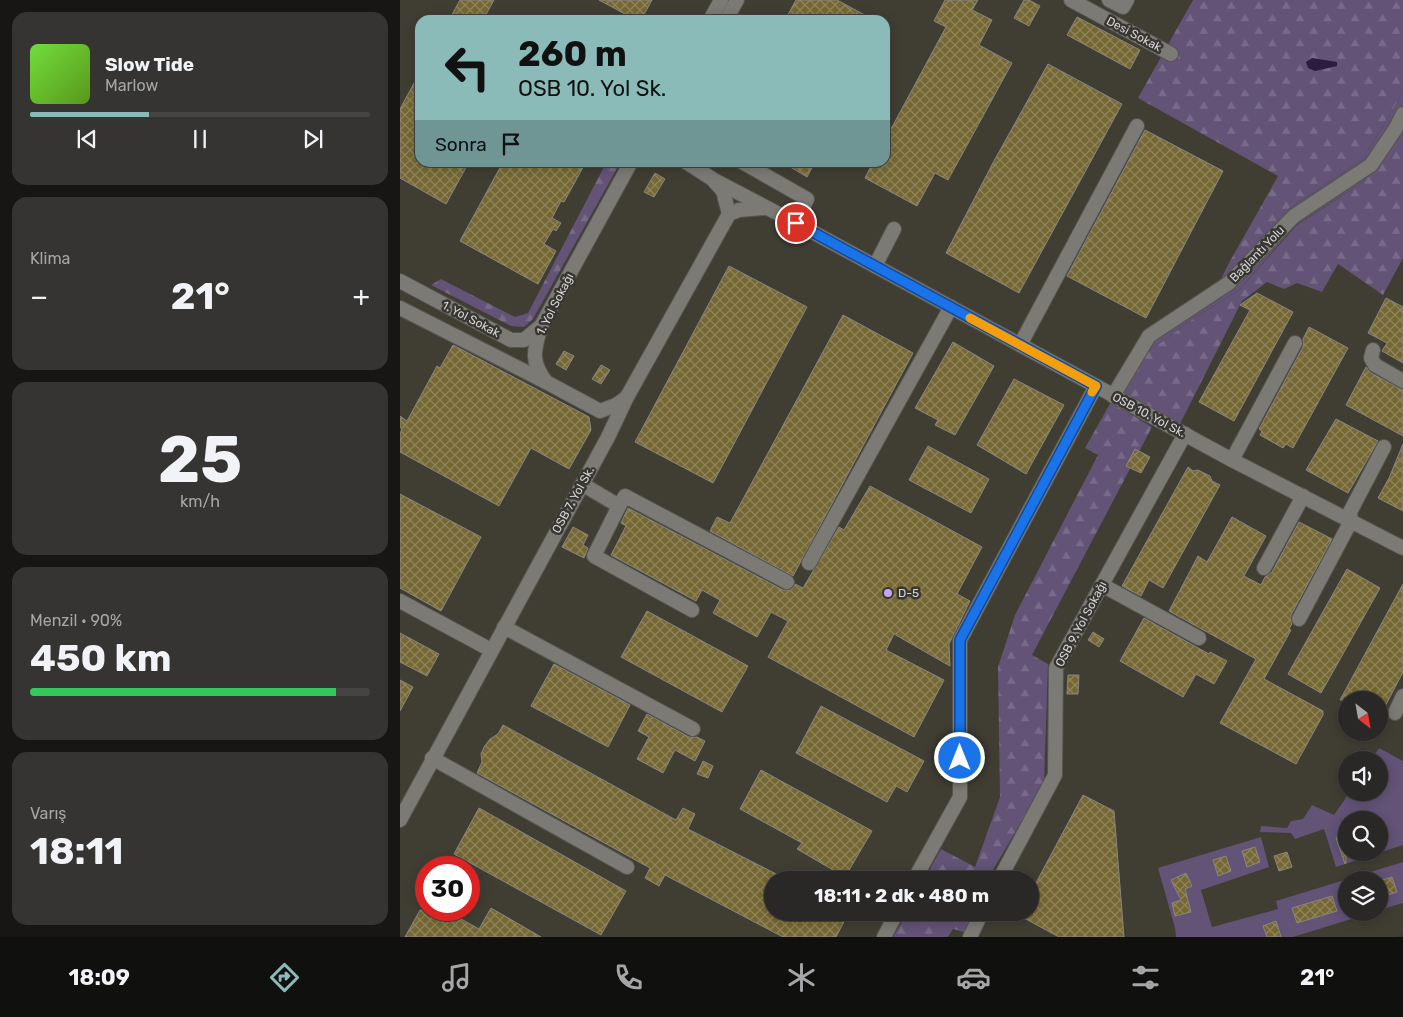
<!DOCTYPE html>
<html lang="tr">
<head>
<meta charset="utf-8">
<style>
  :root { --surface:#292826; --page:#353432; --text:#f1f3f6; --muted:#a5a6a7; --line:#454443; --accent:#8bbbb9 }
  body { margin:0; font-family:Rubik,sans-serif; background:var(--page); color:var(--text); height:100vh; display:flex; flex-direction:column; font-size:19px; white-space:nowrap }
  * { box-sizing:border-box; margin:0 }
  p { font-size:16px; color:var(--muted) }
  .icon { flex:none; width:28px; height:28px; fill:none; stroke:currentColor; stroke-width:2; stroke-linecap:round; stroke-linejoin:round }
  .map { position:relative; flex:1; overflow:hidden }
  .side { display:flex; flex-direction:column; gap:12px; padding:12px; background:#171615; width:400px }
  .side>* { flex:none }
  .guide { position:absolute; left:15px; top:15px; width:475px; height:152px; border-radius:15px; box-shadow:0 2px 12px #0003,0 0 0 1px var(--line); background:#8bbbb9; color:#111; overflow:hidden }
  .needle { width:32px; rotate:149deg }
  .controls { position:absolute; left:938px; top:691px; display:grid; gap:10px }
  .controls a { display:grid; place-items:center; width:50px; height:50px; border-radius:50%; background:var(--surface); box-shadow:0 2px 12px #0003,0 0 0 1px var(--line); font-size:25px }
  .speed { position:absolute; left:15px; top:856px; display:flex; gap:10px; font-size:25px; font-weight:700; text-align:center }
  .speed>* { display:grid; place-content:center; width:65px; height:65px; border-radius:50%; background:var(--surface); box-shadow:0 2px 12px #0003,0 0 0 1px var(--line); line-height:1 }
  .speed .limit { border:8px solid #d22; background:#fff; color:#111 }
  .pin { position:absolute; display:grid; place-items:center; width:42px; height:42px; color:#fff; margin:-21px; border:2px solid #fff; border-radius:50%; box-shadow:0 1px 5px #0007 }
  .me { position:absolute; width:55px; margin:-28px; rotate:0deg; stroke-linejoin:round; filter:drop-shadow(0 0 4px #0008) }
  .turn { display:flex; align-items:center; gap:18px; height:105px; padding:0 20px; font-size:22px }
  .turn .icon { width:65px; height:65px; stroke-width:2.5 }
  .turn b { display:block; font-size:35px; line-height:42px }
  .then { display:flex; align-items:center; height:48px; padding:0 20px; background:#0003; gap:10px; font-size:19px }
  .big { font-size:38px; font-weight:700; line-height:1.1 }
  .side .card { flex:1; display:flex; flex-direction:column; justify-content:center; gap:8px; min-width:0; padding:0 18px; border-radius:15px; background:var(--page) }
  .side .dial { align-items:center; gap:0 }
  .dial b { font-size:65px; line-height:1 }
  .song { display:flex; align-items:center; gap:15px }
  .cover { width:60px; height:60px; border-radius:8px; background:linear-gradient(135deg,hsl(100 70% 55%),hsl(90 70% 35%)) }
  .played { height:5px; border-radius:2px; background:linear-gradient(90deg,var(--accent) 35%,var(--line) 35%) }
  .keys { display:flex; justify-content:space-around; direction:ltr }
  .heat { display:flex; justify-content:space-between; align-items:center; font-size:28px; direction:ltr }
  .charge { height:8px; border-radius:4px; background:linear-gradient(90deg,#34c759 90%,var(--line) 0) }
  .trip { position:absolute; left:364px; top:871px; width:275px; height:50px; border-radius:25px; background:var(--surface); box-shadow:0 2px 12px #0003,0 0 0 1px var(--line); font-weight:700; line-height:50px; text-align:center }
  .menu { display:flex; height:80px; justify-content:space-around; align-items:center; background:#10100f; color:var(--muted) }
  .menu .icon { width:35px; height:35px }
  .menu .current { color:var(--accent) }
  .menu b { font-size:22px; color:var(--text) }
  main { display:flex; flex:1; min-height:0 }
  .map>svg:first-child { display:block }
  .built { fill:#403d33; fill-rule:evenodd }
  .green { fill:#625377; fill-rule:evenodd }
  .forest { fill:url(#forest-firs) }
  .water { fill:#2e1b42 }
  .building { fill:url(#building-cross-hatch); stroke:#878681 }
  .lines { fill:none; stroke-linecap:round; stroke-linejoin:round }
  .minor-casing { stroke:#555450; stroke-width:16 }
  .minor { stroke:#7b7a75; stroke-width:14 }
  .route-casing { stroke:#114b97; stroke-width:12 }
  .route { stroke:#1a73e8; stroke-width:9 }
  .slow { stroke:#f59e0b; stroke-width:9 }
  .poi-dot { fill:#c6a6f0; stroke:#373632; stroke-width:2 }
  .labels { text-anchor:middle; stroke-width:5; stroke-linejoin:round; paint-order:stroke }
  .street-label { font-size:12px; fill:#d5d4d2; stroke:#373632 }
  .poi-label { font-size:12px; fill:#d5d4d2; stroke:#373632; text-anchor:start }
</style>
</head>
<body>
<main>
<section class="side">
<div class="card">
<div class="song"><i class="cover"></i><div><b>Slow Tide</b><p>Marlow</p></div></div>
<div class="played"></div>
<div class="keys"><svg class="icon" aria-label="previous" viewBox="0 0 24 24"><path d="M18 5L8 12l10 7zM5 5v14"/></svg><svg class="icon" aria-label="pause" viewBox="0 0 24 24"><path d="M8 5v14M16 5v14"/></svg><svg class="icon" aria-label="next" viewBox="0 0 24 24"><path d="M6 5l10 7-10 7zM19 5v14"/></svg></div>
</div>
<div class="card"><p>Klima</p>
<div class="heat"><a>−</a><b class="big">21°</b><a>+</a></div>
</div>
<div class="card dial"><b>25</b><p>km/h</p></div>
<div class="card"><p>Menzil · 90%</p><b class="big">450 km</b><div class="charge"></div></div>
<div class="card"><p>Varış</p><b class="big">18:11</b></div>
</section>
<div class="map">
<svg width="1003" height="937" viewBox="0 0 1003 937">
  <defs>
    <pattern id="forest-firs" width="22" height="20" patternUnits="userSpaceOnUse" patternTransform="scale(1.25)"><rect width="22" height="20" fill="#625377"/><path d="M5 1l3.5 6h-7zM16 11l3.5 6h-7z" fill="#786b89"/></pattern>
    <pattern id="building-cross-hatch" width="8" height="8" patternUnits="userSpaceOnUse" patternTransform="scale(1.25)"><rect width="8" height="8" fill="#766834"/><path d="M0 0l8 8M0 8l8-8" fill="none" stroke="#8f845a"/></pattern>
  </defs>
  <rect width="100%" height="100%" fill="#373632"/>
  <path class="built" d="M0,0H1003V935L997,937H0ZM20,20H485V162H20ZM946,700H979V732H946ZM946,760H979V792H946ZM946,820H979V852H946ZM26,868H69V910H26ZM372,880H630V912H372ZM946,880H979V912H946Z"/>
  <g class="green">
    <path d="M1003,92V130L963,182L895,226L839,290L793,319L748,352L724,394L711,388L743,333L821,279L829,263L836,266L885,211L963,159Z"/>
    <path d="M979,748L1003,761V845L936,867L924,829L895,839L891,833L860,832L861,826L887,828L891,821L903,819L912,805L934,815L949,793L979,792V760H971ZM946,820H979V852H946Z"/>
    <path d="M861,837L869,867L801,890L812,927L878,909L876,901L1003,862V903L979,910V880H946V912L971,913L893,937H776L775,928L758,868Z"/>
  </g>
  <g class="forest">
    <path d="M793,0H1003V92L963,159L885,211L836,267L829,263L878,176L738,98Z"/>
    <path d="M1003,130V258L983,295L938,264L922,292L897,283L884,289L867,282L842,301L780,424L723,394L748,352L793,319L839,290L896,226L963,182Z"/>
    <path d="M206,163H220L133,319L124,327L111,326L31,285L41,279L115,317L128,313Z"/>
    <path d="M711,402L752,427L632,655L648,664L644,783L587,880H524L541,849L575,867L600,797L598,667L615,615L698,455L685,448Z"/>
    <path d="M507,913H576L564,932L553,929L548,937H493Z"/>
  </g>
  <path class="water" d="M912,58L937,62V66L915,71L908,68L906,62Z"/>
  <g class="building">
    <path d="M60,0H94L83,20H49Z"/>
    <path d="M199,0H252L241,20H236Z"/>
    <path d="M396,0H437L474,20H385Z"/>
    <path d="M545,0H578L572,10L592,20L579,45L612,63L548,180L535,173L517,206L465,178L473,162H485V140L546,27L534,21Z"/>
    <path d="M624,0H629L640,6L629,26L614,18Z"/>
    <path d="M677,17L740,50L730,69L667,35Z"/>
    <path d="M648,64L722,104L619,293L546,253L594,161Z"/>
    <path d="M20,72V162H69L46,204L0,178V109Z"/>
    <path d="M745,130L823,171L746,318L667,276Z"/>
    <path d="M103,162H186L164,202L161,201L152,218L161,223L156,231L153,229L144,244L156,251L138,284L60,241Z"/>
    <path d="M382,162H415L407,177Z"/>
    <path d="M255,173L265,179L254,197L244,192Z"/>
    <path d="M329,266L407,307L313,483L235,442Z"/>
    <path d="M857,293L893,312L834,421L799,402L850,310L840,305Z"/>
    <path d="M986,298L1003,307V363L982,351L987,343L968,333Z"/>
    <path d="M443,315L513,353L393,576L310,531L317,517L330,523Z"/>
    <path d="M909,327L948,348L893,448L886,444L883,448L860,435L862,431L859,429L903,347V339Z"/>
    <path d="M553,342L594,366L555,435L535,425L538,420L515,408Z"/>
    <path d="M53,345L189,417L191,430L169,469L131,448L99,506L0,452V434L2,429L0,427V416L7,421L37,366L40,368Z"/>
    <path d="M164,351L174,356L166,370L156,364Z"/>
    <path d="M201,365L210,370L201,384L192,379Z"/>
    <path d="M966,367L971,373L1003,390V436L946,405Z"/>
    <path d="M614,379L664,405L626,474L577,445Z"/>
    <path d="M936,419L978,441L948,493L906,470Z"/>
    <path d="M1003,444V511L978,498L989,478Z"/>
    <path d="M528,446L589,479L571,513L509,480Z"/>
    <path d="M735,449L750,457L741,473L726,466Z"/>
    <path d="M788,467L793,471L798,470L810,476L812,481L820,485L763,588L749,580L741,596L722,586Z"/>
    <path d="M470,486L582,547L557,594L570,601L549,644L550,666L494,634L486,650L544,680L514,737L368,657L388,621L371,612L357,637L313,613L320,600L302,590L296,601L211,555L226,526L221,523L228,508L383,590H391L395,584L403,588L439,527L444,530Z"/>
    <path d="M0,494L81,537L41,611L0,588Z"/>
    <path d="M832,517L866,536L844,576L861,585L865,577L872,572L899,522L932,539L891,615L892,624L889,629L891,630L864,679L923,711V715L896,764L820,723L856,659L769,611L798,556L807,562Z"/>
    <path d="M173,527L188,535L183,545L188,548L184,558L162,547Z"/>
    <path d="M947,569L980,588L921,693L888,674Z"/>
    <path d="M1003,584V672L979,718V700H940Z"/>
    <path d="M247,611L348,666L322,712L221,657Z"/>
    <path d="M744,618L809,654L810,652L827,661L814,684L796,674L783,697L720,661Z"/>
    <path d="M693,632L704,639L699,647L688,640Z"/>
    <path d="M0,633L39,654L27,676L0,662Z"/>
    <path d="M154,664L230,705L208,747L131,706Z"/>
    <path d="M668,675H679L678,694H667Z"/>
    <path d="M0,680L13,687L0,711Z"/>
    <path d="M421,706L524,761L507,792L496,786L487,802L396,753Z"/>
    <path d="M247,714L289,737H297L305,741L295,761L275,750L263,773L237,759L249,737L238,731Z"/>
    <path d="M103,725L276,820L283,808L295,814L288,829L388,880H372V912H449L436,937H383L265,875L259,886L245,878L250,868L77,773L82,762L81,754L84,747L90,739L98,734Z"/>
    <path d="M303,761L313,766L308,778L297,774Z"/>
    <path d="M361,770L472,831L445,877L397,849L402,843L340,809Z"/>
    <path d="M683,795L714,811L724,937H659L613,912H630V894Z"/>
    <path d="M79,808L226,891L201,935L54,854Z"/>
    <path d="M946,835V863L945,864L936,838Z"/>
    <path d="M855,847L860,862L847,867L842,851Z"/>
    <path d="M887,852L892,867L879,871L874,856Z"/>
    <path d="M826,856L831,871L818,876L813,860Z"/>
    <path d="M786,873L792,886L785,889L791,912L775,916L772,903L781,900L771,880Z"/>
    <path d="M992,877L997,892L984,896L979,881Z"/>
    <path d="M932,896L937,911L897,923L892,908Z"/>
    <path d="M91,908L141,937H5L20,910H45L79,929Z"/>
    <path d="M876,921L881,937H867L863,926Z"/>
  </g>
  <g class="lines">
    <defs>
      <g id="minor">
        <path d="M671,0L771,54"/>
        <path d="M709,0L723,7L727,0"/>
        <path d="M310,20L321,0"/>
        <path d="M326,20L337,0"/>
        <path d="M286,162L314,180L396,223L696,386L832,460L1003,548"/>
        <path d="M342,162L407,199L396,223"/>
        <path d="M329,214L339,210L364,208"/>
        <path d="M475,266L494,229"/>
        <path d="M0,281L111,340H124L141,326"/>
        <path d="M0,308L146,382L200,411L216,405L226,398"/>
        <path d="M620,345L737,126"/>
        <path d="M973,350L971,358L975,365L1003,381"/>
        <path d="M146,382C130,360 134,351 141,326L231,162"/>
        <path d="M713,396L749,336L829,283L894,216L971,165L996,128L1003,114"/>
        <path d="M832,460L895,343"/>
        <path d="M182,484L219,506L225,496L387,582"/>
        <path d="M219,506L194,556L292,610"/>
        <path d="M409,563L551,307"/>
        <path d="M864,568L903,496"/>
        <path d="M702,585L799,638"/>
        <path d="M0,601L91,650"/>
        <path d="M899,619L951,521L950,512L984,447"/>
        <path d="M104,627L293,729"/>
        <path d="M995,713L1003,696"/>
        <path d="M32,758L227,867"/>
        <path d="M0,820L208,437L227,397L329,214L323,191L314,181"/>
        <path d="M514,880L560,797V640L696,386"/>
        <path d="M599,880L655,775L656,668L785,434"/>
        <path d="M484,937L497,912"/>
        <path d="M570,937L582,912"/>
      </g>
    </defs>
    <use href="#minor" class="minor-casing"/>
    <use href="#minor" class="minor"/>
  </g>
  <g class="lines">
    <defs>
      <path id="route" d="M396,223L696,386L560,640V758"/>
    </defs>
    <use href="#route" class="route-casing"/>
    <use href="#route" class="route"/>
    <path class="slow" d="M570,318L696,386L692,392"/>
  </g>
  <circle class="poi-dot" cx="488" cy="593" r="5"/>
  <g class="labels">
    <g class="street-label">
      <text transform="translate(734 34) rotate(28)" y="4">Desi Sokak</text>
      <text transform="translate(857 254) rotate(-46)" y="4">Bağlantı Yolu</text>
      <text transform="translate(155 304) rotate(-63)" y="4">1. Yol Sokağı</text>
      <text transform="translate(71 319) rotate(28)" y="4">1. Yol Sokak</text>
      <text transform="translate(749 415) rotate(28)" y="4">OSB 10. Yol Sk.</text>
      <text transform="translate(173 500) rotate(-61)" y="4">OSB 7. Yol Sk.</text>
      <text transform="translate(681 624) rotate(-62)" y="4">OSB 9. Yol Sokağı</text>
    </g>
    <g class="poi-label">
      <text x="498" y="597">D-5</text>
    </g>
  </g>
</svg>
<div class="controls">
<a><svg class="needle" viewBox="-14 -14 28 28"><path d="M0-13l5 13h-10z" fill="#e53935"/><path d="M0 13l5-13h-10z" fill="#a5a6a7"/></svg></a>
<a><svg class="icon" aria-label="sound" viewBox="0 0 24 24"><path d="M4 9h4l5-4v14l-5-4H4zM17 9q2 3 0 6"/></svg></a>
<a><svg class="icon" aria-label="search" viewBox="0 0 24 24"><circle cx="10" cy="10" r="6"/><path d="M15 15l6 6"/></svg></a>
<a><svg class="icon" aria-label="layers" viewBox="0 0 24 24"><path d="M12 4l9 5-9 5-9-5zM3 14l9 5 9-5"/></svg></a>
</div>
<div class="speed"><div class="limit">30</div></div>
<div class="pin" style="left:396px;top:223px;background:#d93025"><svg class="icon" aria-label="arrive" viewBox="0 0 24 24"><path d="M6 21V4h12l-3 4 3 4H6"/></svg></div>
<svg class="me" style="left:560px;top:758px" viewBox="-20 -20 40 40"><circle r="17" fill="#1a73e8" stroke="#fff" stroke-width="3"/><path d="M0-11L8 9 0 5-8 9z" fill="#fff"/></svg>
<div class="trip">18:11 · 2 dk · 480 m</div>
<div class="guide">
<div class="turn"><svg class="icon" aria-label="left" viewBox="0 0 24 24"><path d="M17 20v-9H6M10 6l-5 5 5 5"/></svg><div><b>260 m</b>OSB 10. Yol Sk.</div></div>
<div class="then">Sonra<svg class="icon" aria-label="arrive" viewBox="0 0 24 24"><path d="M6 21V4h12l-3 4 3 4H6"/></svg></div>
</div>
</div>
</main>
<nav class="menu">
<b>18:09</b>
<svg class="icon current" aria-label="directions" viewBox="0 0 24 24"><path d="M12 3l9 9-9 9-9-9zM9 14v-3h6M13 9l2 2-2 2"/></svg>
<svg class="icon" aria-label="music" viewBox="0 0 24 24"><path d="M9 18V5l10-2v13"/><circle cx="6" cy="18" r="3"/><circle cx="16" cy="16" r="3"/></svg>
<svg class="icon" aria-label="phone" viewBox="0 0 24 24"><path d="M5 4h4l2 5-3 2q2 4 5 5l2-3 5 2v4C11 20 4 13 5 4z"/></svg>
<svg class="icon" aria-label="climate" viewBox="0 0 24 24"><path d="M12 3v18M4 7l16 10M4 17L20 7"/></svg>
<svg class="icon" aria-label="car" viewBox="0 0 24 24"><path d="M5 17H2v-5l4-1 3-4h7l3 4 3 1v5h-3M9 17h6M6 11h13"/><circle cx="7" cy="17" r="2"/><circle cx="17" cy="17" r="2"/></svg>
<svg class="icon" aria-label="filters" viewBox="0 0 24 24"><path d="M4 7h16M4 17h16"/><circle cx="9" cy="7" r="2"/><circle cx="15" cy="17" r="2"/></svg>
<b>21°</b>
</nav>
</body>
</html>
